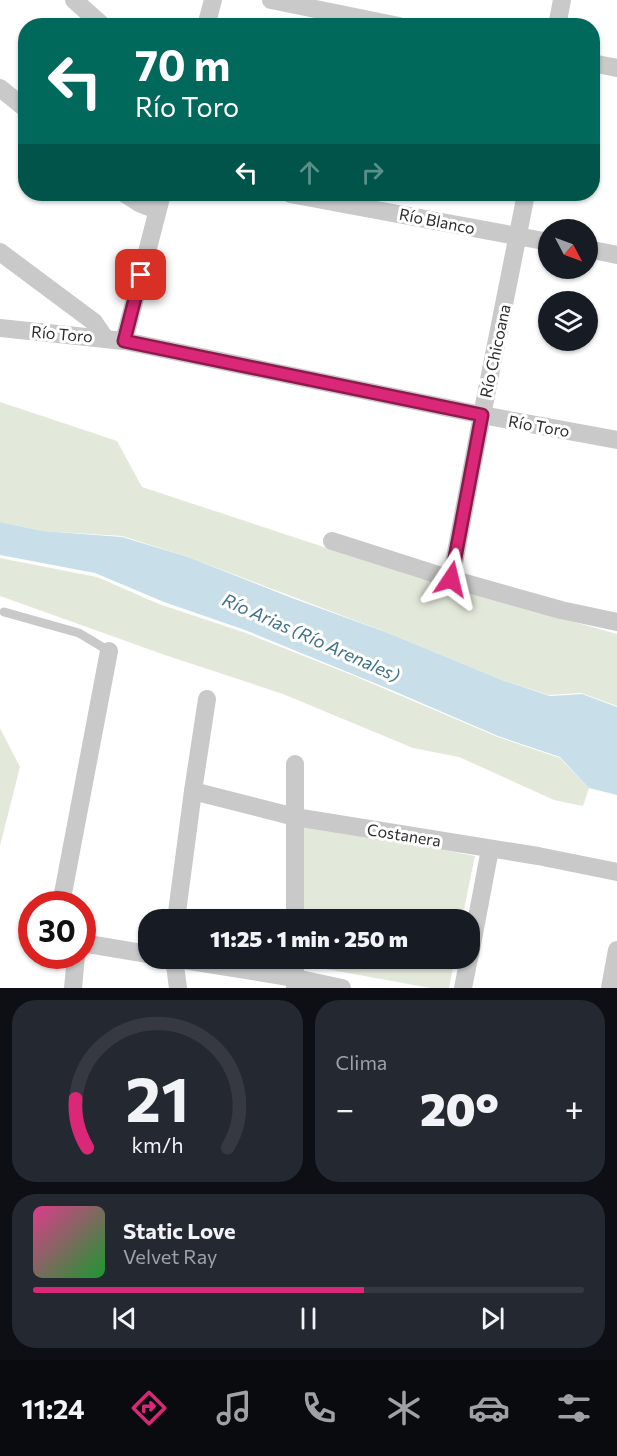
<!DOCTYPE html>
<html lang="es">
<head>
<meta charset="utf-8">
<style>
  :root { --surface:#171b24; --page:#242831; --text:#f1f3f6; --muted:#9ea1a6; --line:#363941; --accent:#db2777 }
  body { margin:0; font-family:Commissioner,sans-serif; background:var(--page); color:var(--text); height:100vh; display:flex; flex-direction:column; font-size:22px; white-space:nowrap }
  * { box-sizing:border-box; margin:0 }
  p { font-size:20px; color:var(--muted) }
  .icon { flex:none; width:33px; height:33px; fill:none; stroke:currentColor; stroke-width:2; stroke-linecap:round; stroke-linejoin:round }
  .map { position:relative; height:988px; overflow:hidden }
  .details { display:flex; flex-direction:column; gap:12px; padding:12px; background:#0d0f14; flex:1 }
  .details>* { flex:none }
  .hud { position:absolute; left:18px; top:18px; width:582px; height:183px; border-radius:24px; box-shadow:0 2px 4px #0004; background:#00695c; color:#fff; overflow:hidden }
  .needle { width:39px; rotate:131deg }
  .buttons { position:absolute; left:538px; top:219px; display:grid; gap:12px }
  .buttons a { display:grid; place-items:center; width:60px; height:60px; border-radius:50%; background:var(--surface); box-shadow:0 2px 4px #0004; font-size:30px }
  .speed { position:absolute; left:18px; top:891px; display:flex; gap:12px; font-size:30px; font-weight:700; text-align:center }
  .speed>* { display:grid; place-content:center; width:78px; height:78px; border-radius:50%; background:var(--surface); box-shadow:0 2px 4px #0004; line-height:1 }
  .speed .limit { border:9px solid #d22; background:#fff; color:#111 }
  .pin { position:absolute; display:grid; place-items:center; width:51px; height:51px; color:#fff; margin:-26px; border-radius:12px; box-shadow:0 3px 9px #0006 }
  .me { position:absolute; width:66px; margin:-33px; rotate:10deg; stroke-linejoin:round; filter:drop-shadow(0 0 4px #0008) }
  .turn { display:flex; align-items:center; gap:21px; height:126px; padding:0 18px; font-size:27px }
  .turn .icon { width:78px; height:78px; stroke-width:2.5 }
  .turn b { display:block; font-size:42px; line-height:51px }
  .lanes { display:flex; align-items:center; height:57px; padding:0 18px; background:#0003; justify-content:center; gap:30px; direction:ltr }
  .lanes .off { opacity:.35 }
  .big { font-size:45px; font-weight:800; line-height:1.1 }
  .details .card { flex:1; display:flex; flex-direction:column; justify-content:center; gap:9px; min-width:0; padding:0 21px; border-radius:24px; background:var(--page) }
  .details .dial { align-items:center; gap:0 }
  .dial svg { height:156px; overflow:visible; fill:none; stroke:var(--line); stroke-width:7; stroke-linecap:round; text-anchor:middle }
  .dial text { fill:var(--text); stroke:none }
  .song { display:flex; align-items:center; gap:18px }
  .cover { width:72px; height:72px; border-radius:9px; background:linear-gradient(135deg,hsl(330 70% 55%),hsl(130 70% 35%)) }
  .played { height:6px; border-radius:3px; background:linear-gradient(90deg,var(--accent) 60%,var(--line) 60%) }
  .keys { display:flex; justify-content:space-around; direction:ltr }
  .heat { display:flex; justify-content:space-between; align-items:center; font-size:33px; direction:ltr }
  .details .tiles { flex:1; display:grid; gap:12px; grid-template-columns:1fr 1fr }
  .card:last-child { grid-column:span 2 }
  .trip { position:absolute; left:138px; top:909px; width:342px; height:60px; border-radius:24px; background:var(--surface); box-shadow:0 2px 4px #0004; font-weight:800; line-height:60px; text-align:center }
  .tab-bar { display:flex; height:96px; justify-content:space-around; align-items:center; background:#090b0e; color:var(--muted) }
  .tab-bar .icon { width:42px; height:42px }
  .tab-bar .active { color:var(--accent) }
  .tab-bar b { font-size:27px; color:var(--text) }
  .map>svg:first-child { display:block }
  .green { fill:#e3e9da }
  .water { fill:#c8dee8 }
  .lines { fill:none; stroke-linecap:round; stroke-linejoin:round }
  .lane { stroke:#c9c9c9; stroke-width:9 }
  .street { stroke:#c9c9c9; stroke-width:18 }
  .route-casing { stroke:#8e194d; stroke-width:15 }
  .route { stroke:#db2777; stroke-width:10 }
  .labels { text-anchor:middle; stroke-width:6; stroke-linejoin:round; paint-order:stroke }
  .street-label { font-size:16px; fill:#2c2c2c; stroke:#fff }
  .water-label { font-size:18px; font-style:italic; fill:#417187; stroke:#fff }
</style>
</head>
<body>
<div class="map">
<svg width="617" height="988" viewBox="0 0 617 988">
  <rect width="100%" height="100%" fill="#fff"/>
  <g class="green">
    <path d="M0,402L117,441L142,487L418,578L617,634V706L581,693L549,695L502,680L388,633L188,557L122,536L41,531L0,522Z"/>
    <path d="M0,558L97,577L159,604L246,633L352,675L498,737L560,758L589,788L583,806L554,800L459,757L413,748L283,694L165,655L0,596Z"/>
    <path d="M0,728L20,767L0,846Z"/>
    <path d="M304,823L475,856L462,919H304Z"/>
    <path d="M304,959H455L449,988H430L304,965Z"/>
  </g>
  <path class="water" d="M0,522L42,531L122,537L188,557L292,598L388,633L502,680L550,696L582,694L617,707V795L589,788L560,757L498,736L389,689L245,630L164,602L95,573L0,555Z"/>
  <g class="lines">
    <path class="lane" d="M4,612L79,633L109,651"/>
    <g class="street">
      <path d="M74,0L103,26"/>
      <path d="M271,0L399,26"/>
      <path d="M206,26L213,0"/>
      <path d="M557,26L562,0"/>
      <path d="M592,63L617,68"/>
      <path d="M0,88L26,109"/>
      <path d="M125,194L139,203L157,210"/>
      <path d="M290,194L549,242"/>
      <path d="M588,249L617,255"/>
      <path d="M0,252L94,322L105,338"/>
      <path d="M0,328L124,341L482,415L617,440"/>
      <path d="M124,341L162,194"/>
      <path d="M332,541L451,579L561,610L617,622"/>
      <path d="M451,579L482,415L526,194"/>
      <path d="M193,791L295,817L538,856L617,872"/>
      <path d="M61,904L109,651"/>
      <path d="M176,920L193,791L207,699"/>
      <path d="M295,920V764"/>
      <path d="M82,943L148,954"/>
      <path d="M470,955L490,849"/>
      <path d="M171,958L295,978L342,988"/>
      <path d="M174,958L178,988"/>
      <path d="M295,958V988"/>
      <path d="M73,988L76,956"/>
      <path d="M463,988L469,958"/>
      <path d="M610,988L617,950"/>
    </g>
  </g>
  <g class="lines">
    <defs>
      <path id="route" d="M141,275L124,341L482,415L451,579"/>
    </defs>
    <use href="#route" class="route-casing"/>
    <use href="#route" class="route"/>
  </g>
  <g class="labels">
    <g class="street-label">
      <text transform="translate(437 221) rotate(11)" y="6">Río Blanco</text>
      <text transform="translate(62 334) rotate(5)" y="6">Río Toro</text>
      <text transform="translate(495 351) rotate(-78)" y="6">Río Chicoana</text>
      <text transform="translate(539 426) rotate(10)" y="6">Río Toro</text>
      <text transform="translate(404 835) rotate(9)" y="6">Costanera</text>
    </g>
    <g class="water-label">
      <text transform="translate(311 638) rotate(24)" y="6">Río Arias (Río Arenales)</text>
    </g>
  </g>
</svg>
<div class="buttons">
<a><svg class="needle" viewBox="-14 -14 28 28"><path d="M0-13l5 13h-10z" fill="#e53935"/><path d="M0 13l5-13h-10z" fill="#9ea1a6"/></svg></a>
<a><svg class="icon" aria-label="layers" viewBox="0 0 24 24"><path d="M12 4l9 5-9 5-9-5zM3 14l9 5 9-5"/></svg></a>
</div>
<div class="speed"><div class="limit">30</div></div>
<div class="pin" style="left:141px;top:275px;background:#d93025"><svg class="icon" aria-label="arrive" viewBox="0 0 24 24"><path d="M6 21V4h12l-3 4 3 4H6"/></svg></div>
<svg class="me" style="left:451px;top:579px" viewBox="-20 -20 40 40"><path d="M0-17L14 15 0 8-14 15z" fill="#db2777" stroke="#fff" stroke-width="4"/></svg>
<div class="trip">11:25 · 1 min · 250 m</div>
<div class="hud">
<div class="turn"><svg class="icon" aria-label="left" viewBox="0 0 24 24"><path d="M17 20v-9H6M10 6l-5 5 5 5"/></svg><div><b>70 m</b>Río Toro</div></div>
<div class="lanes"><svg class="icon" aria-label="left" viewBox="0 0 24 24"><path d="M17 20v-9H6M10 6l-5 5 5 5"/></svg><svg class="icon off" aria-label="ahead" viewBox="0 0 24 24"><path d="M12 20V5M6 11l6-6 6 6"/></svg><svg class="icon off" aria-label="right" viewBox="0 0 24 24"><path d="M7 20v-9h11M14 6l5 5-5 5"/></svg></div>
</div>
</div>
<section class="details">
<div class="tiles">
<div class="card dial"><svg viewBox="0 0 100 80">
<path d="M14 69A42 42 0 1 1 86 69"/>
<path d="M14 69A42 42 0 0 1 8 44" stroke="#db2777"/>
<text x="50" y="56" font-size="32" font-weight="700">21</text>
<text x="50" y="72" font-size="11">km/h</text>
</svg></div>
<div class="card"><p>Clima</p>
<div class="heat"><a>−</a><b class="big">20°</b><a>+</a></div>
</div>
<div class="card">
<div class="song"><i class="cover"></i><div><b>Static Love</b><p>Velvet Ray</p></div></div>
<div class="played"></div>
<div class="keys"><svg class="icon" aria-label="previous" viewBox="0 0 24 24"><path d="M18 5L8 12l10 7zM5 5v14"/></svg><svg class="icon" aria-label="pause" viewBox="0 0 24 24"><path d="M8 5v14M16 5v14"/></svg><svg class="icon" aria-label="next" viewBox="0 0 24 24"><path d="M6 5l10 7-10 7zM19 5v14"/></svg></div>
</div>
</div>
</section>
<nav class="tab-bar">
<b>11:24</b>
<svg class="icon active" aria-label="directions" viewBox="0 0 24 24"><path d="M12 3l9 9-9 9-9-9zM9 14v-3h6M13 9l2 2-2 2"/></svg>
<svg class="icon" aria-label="music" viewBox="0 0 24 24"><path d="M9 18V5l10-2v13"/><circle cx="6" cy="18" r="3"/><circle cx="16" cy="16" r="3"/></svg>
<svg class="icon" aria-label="phone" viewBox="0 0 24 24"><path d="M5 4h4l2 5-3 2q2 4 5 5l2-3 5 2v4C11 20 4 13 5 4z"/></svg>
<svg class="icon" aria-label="climate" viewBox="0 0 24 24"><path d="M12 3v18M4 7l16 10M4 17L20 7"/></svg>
<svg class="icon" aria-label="car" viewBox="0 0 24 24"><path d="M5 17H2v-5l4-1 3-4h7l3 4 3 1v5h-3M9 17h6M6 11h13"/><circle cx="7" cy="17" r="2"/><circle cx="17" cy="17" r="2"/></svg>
<svg class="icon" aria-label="filters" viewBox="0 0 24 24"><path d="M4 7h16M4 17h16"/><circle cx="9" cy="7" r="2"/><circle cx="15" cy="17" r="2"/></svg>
</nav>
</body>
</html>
